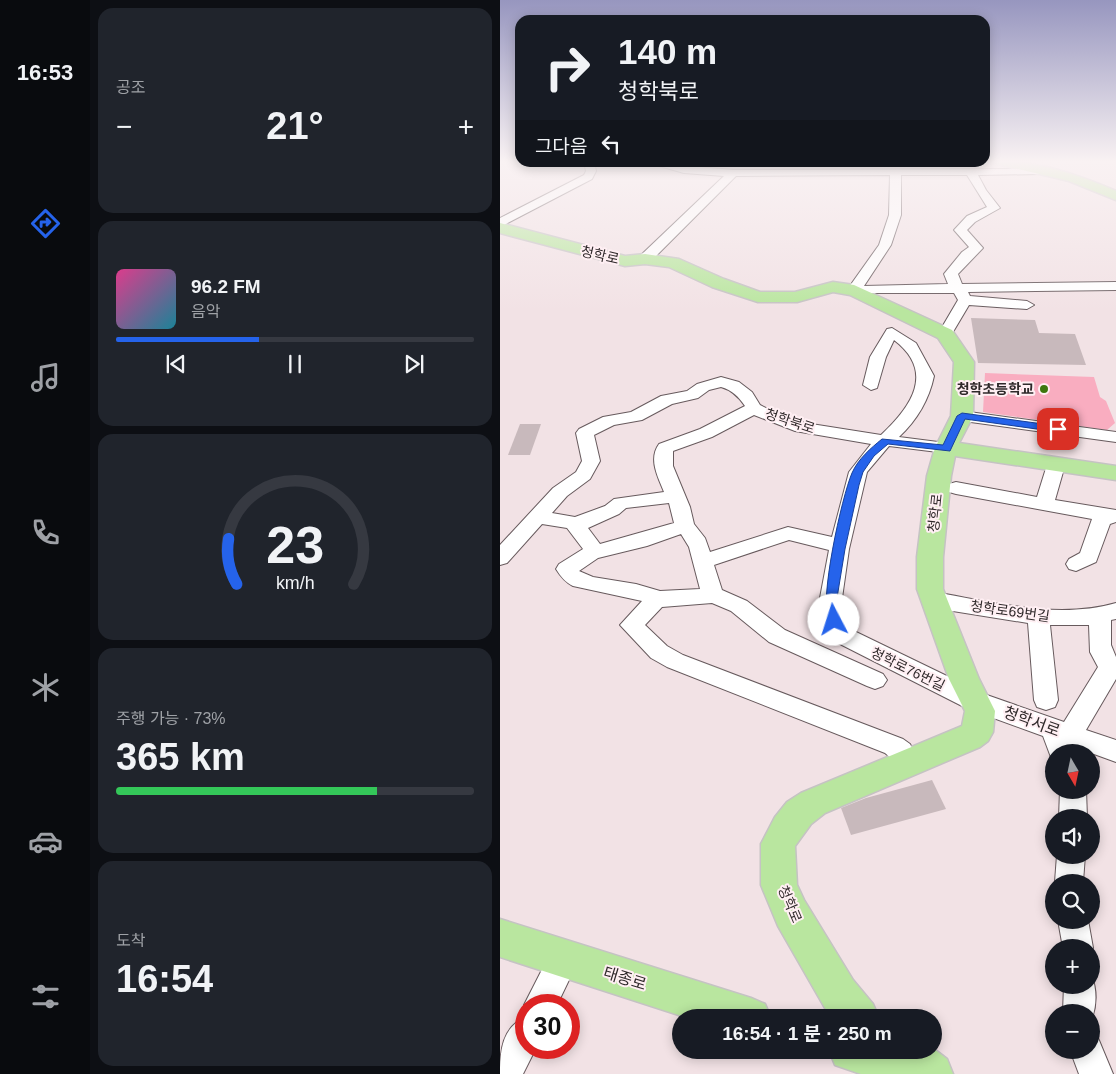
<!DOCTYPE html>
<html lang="ko">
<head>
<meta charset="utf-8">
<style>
  :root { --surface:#171b24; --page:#20242c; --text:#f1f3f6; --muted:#9ea1a6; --line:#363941; --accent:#2563eb }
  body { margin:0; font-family:Helvetica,"Noto Sans KR",sans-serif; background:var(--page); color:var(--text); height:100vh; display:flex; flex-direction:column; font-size:19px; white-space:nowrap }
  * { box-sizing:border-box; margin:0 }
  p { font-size:16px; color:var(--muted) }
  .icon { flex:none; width:28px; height:28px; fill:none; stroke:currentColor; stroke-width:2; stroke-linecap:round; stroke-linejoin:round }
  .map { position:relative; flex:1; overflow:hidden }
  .drawer { display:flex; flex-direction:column; gap:8px; padding:8px; background:#0d0f14; width:410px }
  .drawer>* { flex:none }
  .banner { position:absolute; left:15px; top:15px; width:475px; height:152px; border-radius:15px; box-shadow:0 2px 12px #0003; background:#171b24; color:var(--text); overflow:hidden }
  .needle { width:32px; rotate:171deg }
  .controls { position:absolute; left:545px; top:744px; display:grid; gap:10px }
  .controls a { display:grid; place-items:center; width:55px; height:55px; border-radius:50%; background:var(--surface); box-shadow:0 2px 12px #0003; font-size:25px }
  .speed { position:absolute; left:15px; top:994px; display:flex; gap:10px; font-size:25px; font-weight:700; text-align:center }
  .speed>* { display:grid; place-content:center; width:65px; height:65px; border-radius:50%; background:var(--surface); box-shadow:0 2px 12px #0003; line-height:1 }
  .speed .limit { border:8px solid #d22; background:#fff; color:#111 }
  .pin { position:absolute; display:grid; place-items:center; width:42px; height:42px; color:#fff; margin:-21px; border-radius:10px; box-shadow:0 2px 8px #0006 }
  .me { position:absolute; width:55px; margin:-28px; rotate:355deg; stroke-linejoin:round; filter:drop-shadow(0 0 4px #0008) }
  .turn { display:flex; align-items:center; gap:18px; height:105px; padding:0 20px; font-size:22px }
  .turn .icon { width:65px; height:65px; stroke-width:2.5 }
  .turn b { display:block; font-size:35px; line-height:42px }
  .then { display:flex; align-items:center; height:48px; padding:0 20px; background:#0003; gap:10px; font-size:19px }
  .big { font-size:38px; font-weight:700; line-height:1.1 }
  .drawer .card { flex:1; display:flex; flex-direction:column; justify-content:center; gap:8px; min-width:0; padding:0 18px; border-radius:15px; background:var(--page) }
  .drawer .dial { align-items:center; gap:0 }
  .dial svg { height:130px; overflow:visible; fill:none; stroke:var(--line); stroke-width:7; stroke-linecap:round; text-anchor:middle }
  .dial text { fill:var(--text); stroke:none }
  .song { display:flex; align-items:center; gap:15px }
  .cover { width:60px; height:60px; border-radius:8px; background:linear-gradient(135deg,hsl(330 70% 55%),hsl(190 70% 35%)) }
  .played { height:5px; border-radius:2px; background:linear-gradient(90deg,var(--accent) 40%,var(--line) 40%) }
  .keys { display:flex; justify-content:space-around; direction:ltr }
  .heat { display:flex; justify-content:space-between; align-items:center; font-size:28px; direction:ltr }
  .charge { height:8px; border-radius:4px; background:linear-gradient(90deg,#34c759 73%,var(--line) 0) }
  .trip { position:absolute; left:172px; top:1009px; width:270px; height:50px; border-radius:25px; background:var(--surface); box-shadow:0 2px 12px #0003; font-weight:700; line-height:50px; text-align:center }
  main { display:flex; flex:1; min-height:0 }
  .tabs { display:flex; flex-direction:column; width:90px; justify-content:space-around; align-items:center; background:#090b0e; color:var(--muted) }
  .tabs .icon { width:35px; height:35px }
  .tabs .active { color:var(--accent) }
  .tabs b { font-size:22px; color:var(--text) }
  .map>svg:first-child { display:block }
  .green { fill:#f9adc0 }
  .building { fill:#c8b9bc }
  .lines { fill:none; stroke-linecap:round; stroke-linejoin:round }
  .minor-casing { stroke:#675a5d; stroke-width:2 }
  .major-casing { stroke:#c5c3c3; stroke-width:3 }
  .minor { fill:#fff; fill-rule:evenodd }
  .major { fill:#b9e69f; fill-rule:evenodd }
  .route { fill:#2563eb; stroke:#184099 }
  .poi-dot { fill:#3d770d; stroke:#ffeff3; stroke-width:2 }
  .labels { text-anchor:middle; stroke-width:4; stroke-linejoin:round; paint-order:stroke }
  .street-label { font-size:14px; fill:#2f292a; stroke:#ffeff3 }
  .poi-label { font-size:14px; font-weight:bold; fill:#2f292a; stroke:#ffeff3; text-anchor:end }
  .near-street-label { font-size:16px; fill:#2f292a; stroke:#ffeff3 }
</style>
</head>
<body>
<main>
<nav class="tabs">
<b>16:53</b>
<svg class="icon active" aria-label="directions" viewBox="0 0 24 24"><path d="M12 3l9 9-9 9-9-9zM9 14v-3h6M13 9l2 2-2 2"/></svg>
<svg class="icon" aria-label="music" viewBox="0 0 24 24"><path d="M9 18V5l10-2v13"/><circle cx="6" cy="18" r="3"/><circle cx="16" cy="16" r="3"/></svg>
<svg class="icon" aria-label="phone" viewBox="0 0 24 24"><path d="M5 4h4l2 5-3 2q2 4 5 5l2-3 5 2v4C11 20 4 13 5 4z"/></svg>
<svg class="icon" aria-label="climate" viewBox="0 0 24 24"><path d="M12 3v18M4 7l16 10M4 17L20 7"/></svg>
<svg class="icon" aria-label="car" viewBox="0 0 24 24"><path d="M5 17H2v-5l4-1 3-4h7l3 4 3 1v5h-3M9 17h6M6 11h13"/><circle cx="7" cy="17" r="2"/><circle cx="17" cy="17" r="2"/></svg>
<svg class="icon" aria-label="filters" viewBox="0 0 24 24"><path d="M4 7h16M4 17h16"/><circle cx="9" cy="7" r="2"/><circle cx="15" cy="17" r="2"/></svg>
</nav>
<section class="drawer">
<div class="card"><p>공조</p>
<div class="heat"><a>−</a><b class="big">21°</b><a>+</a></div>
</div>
<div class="card">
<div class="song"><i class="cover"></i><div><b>96.2 FM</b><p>음악</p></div></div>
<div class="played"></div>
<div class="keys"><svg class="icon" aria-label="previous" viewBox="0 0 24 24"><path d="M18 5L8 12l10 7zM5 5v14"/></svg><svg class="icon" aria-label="pause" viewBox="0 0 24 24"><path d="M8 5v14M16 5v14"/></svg><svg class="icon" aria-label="next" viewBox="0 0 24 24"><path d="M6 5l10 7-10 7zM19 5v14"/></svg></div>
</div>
<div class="card dial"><svg viewBox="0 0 100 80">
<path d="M14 69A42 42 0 1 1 86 69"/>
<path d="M14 69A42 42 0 0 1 9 41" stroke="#2563eb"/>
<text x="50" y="56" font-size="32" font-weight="700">23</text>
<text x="50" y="72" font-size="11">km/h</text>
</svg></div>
<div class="card"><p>주행 가능 · 73%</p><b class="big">365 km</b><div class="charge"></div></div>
<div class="card"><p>도착</p><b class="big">16:54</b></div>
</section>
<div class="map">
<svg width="616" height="1074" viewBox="0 0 616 1074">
  <rect width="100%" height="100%" fill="#f2e2e5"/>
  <path class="green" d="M485,373L594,377L600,397L606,401L615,423L607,430L483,412Z"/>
  <g class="building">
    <path d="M471,318L535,320L539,333L575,334L586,365L478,363Z"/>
    <path d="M20,424H41L30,455H8Z"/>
    <path d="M432,780L446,809L351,835L341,808L366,798Z"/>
  </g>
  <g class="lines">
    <defs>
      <g id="minor">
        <path d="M84,162H94L96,171L92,179L0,227V218L84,175L86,171Z"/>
        <path d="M145,162L233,170L544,169V173L540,174L478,175L486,190L500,208L475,222L467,230L483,248L458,274L462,284L616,282V290L468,292L470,296L527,301L534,305L527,309L469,305L450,337L445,338L438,334L458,300L454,293H349L347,290L379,245L389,215L390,175L236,176L150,262H140L139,259L140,256L224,176L184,173ZM401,175H467L487,207L467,216L454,230L469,247L462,252L444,274L448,284L364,286L391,245L401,215Z"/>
        <path d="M392,328L416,343L434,376C429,400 417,420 399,437L446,443L452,444L455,448L452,452L446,453L389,446L367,472L349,549L342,598L345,618L354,631L484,694L564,722L598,667L590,652L589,625H550L558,700L555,707L546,710L537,707L534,700L528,623L434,608L426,605L423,600L426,595L434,592C493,602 557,620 616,603V619L611,620V645L616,657V679L586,730L616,740V762L572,746L573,752H554V760H552L543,736L466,708L338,643L323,620L320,598L329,550L289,540L214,565L222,590L247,601L285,630L383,674L387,680L383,686L375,689L367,686L269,642L231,611L212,603L162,607L145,625L167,646L183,655L403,739L410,744L420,764L416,772L407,775L398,772L392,759L385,753L167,667L151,658L120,625L142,601L73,586C65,582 61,577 56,569L59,564L83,549L67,528L42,524L7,563L0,565V545L53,488L76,472L82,461L76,433L79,429L103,417L131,412L161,396L187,391L197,384L221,377L239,382L252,392L260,405L274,412L305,423L381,435C411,407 436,372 394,340L386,357L377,388L371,390L363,385L370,357L387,329ZM221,387C232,390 239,397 245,406L200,429L159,444C148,459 158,477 164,492L114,499L105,506L75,517L52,513L67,496L90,479L100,461L94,435L114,425L142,420L172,404L198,398L209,390ZM254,415L295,431L371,444L349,472L332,537L288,527L210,552L205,538L194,524L190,507L173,466V451L212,437ZM169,503L174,523L100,544L88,528L119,514L126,508ZM181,534L189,547L200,589L160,591L136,584L93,577L79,571L98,558L147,546Z"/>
        <path d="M462,411L616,432V442L456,420L454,416L456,412Z"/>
        <path d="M556,460L562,461L565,465L555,500L616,510V522L610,524L596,562L576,571L569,569L566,564L569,559L580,553L592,519L456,494L449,492L447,488L449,484L456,482L537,497L547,465L550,461Z"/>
        <path d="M560,790H586L587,818H559Z"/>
        <path d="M557,855H585L583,882H555Z"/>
        <path d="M558,920H588L593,948L591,953V948H563Z"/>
        <path d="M64,944L75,948L79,959L57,1005H26V1010L24,1005L53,948Z"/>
        <path d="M591,974C597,989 597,1006 591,1021V1012H563L564,985H591Z"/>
        <path d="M26,1017V1048H36L23,1074H0C0,1051 2,1027 26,1017Z"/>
        <path d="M591,1036L598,1038L613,1074H579L570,1050H591Z"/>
      </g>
      <g id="major">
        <path d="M496,161C538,161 577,174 616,191V200L569,181L497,164Z"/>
        <path d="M0,223L125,256L145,254L179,259L224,279L260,292H295L333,282L354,285L452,330L474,362L473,416L459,443L616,466V480L455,456L451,476L443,557V589L479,679L495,711L493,732L488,741L480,747L325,813L311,824L295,846L297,885L304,900L353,980L373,1004L379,1018H333L325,1008L278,926L261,885V844L275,817L287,802L301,793L462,726L465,711L449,679L417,589V557L427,476L435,448L451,416L454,362L438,338L350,295L333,292L297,302H258L212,287L169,267L145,264L125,266L0,233Z"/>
        <path d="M0,919L251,998L265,1004L271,1018H188L0,957Z"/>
        <path d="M434,1049L447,1059L453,1074H361L335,1065L329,1050Z"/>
      </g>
    </defs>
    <use href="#minor" class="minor-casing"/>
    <use href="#major" class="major-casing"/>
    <use href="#minor" class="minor"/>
    <use href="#major" class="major"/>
  </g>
  <linearGradient id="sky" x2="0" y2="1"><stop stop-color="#9796bf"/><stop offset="0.52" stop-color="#f9f2f3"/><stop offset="1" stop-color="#f9f2f3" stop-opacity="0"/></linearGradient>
  <rect width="616" height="311" fill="url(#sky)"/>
  <path class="route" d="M462,413L558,426L563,429L558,432L465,419L450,451L388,444L374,456L363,472L359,485L345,549L337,598L340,620L338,623H329C318,603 342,496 352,473C358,459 371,448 382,439L443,445L457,416Z"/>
  <circle class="poi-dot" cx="544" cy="389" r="5"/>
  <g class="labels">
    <g class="street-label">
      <text transform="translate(100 255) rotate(13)" y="5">청학로</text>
      <text transform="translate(290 421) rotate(18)" y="5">청학북로</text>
      <text transform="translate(435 513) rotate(-84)" y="5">청학로</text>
      <text transform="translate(510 611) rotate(8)" y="5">청학로69번길</text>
      <text transform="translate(408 669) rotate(26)" y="5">청학로76번길</text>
      <text transform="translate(290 904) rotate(67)" y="5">청학로</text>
    </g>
    <g class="poi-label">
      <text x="534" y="394">청학초등학교</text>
    </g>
    <g class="near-street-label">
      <text transform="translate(532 721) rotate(20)" y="6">청학서로</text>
      <text transform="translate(125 978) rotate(17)" y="6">태종로</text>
    </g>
  </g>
</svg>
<div class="controls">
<a><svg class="needle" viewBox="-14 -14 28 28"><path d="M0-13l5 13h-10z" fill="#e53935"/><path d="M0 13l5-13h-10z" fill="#9ea1a6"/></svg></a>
<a><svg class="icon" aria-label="sound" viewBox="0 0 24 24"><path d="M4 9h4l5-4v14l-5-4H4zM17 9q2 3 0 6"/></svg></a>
<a><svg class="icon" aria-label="search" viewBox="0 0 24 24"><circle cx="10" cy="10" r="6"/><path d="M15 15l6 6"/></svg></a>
<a>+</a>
<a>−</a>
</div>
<div class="speed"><div class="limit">30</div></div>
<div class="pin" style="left:558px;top:429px;background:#d93025"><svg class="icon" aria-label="arrive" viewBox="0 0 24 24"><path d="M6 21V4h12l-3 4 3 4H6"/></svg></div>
<svg class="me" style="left:334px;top:620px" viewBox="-20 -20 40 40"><circle r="19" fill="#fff"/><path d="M0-13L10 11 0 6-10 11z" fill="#2563eb"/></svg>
<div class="trip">16:54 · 1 분 · 250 m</div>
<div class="banner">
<div class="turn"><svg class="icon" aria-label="right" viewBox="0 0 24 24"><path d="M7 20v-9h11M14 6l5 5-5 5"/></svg><div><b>140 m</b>청학북로</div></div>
<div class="then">그다음<svg class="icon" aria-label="left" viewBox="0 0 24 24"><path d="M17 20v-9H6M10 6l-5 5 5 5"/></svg></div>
</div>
</div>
</main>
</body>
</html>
